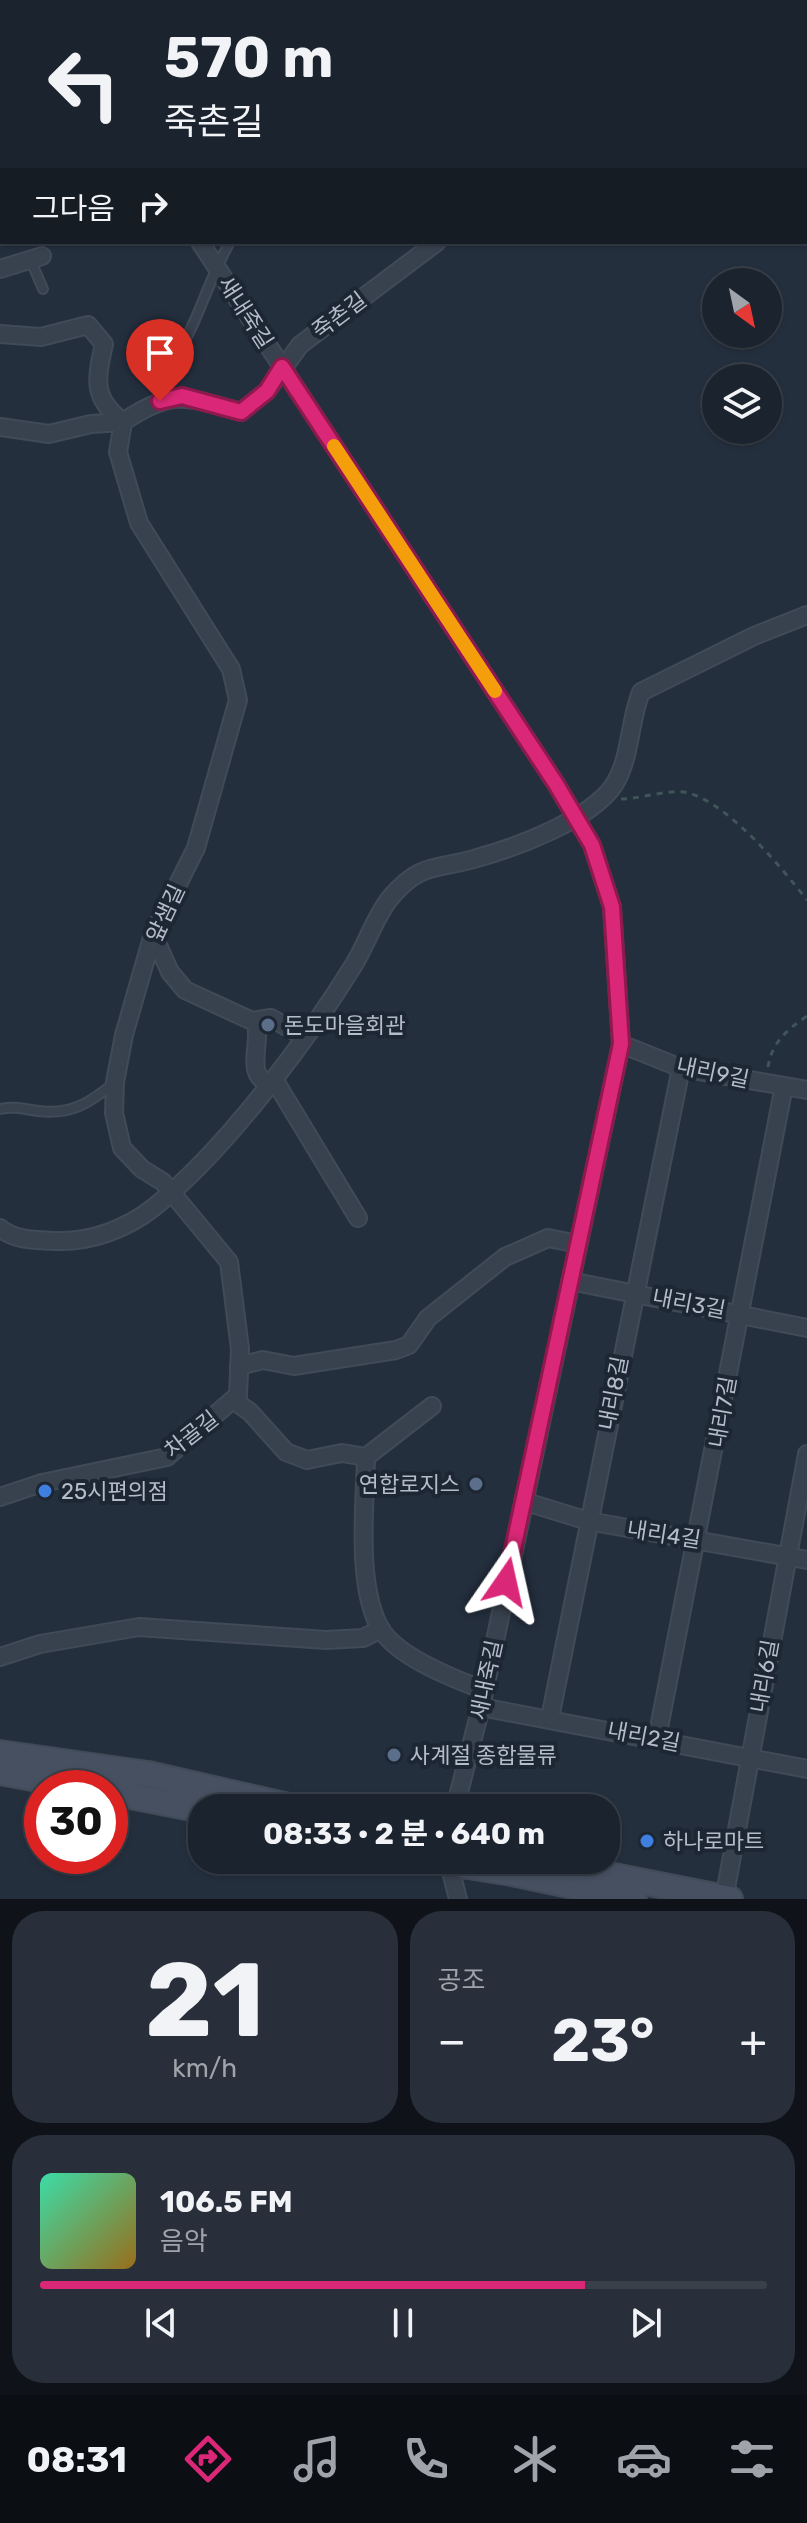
<!DOCTYPE html>
<html lang="ko">
<head>
<meta charset="utf-8">
<style>
  :root { --surface:#1b232e; --page:#282f3a; --text:#f1f3f6; --muted:#a0a4aa; --line:#39404a; --accent:#db2777 }
  body { margin:0; font-family:Rubik,"Noto Sans KR",sans-serif; background:var(--page); color:var(--text); height:100vh; display:flex; flex-direction:column; font-size:30px; white-space:nowrap }
  * { box-sizing:border-box; margin:0 }
  p { font-size:26px; color:var(--muted) }
  .icon { flex:none; width:44px; height:44px; fill:none; stroke:currentColor; stroke-width:2; stroke-linecap:round; stroke-linejoin:round }
  .map { position:relative; height:1899px; overflow:hidden }
  .sheet { display:flex; flex-direction:column; gap:12px; padding:12px; background:#0f1319; flex:1 }
  .sheet>* { flex:none }
  .guide { position:absolute; left:0px; top:0px; width:808px; height:244px; box-shadow:0 2px 6px #0004,0 0 0 2px var(--line); background:#1b232e; color:var(--text); overflow:hidden }
  .needle { width:52px; rotate:147deg }
  .controls { position:absolute; left:702px; top:268px; display:grid; gap:16px }
  .controls a { display:grid; place-items:center; width:80px; height:80px; border-radius:50%; background:var(--surface); box-shadow:0 2px 6px #0004,0 0 0 2px var(--line); font-size:40px }
  .speed { position:absolute; left:24px; top:1770px; display:flex; gap:16px; font-size:40px; font-weight:700; text-align:center }
  .speed>* { display:grid; place-content:center; width:104px; height:104px; border-radius:50%; background:var(--surface); box-shadow:0 2px 6px #0004,0 0 0 2px var(--line); line-height:1 }
  .speed .limit { border:12px solid #d22; background:#fff; color:#111 }
  .pin { position:absolute; display:grid; place-items:center; width:68px; height:68px; color:#fff; margin:-82px -34px; border-radius:50% 50% 50% 0; rotate:-45deg; box-shadow:0 0 8px #0007 }
  .pin .icon { rotate:45deg }
  .me { position:absolute; width:88px; margin:-44px; rotate:11deg; stroke-linejoin:round; filter:drop-shadow(0 0 6px #0008) }
  .turn { display:flex; align-items:center; gap:28px; height:168px; padding:0 32px; font-size:36px }
  .turn .icon { width:104px; height:104px; stroke-width:2.5 }
  .turn b { display:block; font-size:56px; line-height:68px }
  .then { display:flex; align-items:center; height:76px; padding:0 32px; background:#0003; gap:16px; font-size:30px }
  .big { font-size:60px; font-weight:700; line-height:1.1 }
  .sheet .tile { flex:1; display:flex; flex-direction:column; justify-content:center; gap:12px; min-width:0; padding:0 28px; border-radius:32px; background:var(--page) }
  .sheet .dial { align-items:center; gap:0 }
  .dial b { font-size:104px; line-height:1 }
  .song { display:flex; align-items:center; gap:24px }
  .cover { width:96px; height:96px; border-radius:12px; background:linear-gradient(135deg,hsl(160 70% 55%),hsl(40 70% 35%)) }
  .played { height:8px; border-radius:4px; background:linear-gradient(90deg,var(--accent) 75%,var(--line) 75%) }
  .keys { display:flex; justify-content:space-around; direction:ltr }
  .heat { display:flex; justify-content:space-between; align-items:center; font-size:44px; direction:ltr }
  .sheet .tiles { flex:1; display:grid; gap:12px; grid-template-columns:1fr 1fr }
  .tile:last-child { grid-column:span 2 }
  .trip { position:absolute; left:188px; top:1794px; width:432px; height:80px; border-radius:32px; background:var(--surface); box-shadow:0 2px 6px #0004,0 0 0 2px var(--line); font-weight:700; line-height:80px; text-align:center }
  .dock { display:flex; height:128px; justify-content:space-around; align-items:center; background:#0b0e12; color:var(--muted) }
  .dock .icon { width:56px; height:56px }
  .dock .selected { color:var(--accent) }
  .dock b { font-size:36px; color:var(--text) }
  .map>svg:first-child { display:block }
  .lines { fill:none; stroke-linecap:round; stroke-linejoin:round }
  .lane-casing { stroke:#414a57; stroke-width:12 }
  .street-casing { stroke:#414a57; stroke-width:20 }
  .secondary-casing { stroke:#414a57; stroke-width:28 }
  .path { stroke:#3f5557; stroke-width:3; stroke-dasharray:6 6; stroke-linecap:butt }
  .lane { stroke:#38414e; stroke-width:8 }
  .street { stroke:#38414e; stroke-width:16 }
  .secondary { stroke:#465061; stroke-width:24 }
  .route-casing { stroke:#8e194d; stroke-width:20 }
  .route { stroke:#db2777; stroke-width:14 }
  .slow { stroke:#f59e0b; stroke-width:14 }
  .service-dot { fill:#5c6f8a; stroke:#1d2633; stroke-width:3 }
  .shop-dot { fill:#3f7fe0; stroke:#1d2633; stroke-width:3 }
  .labels { text-anchor:middle; stroke-width:8; stroke-linejoin:round; paint-order:stroke }
  .street-label { font-size:22px; fill:#b4bcc9; stroke:#1d2633 }
  .poi-label { font-size:22px; fill:#b4bcc9; stroke:#1d2633; text-anchor:start }
</style>
</head>
<body>
<div class="map">
<svg width="807" height="1899" viewBox="0 0 807 1899">
  <rect width="100%" height="100%" fill="#242f3e"/>
  <g class="lines">
    <defs>
      <g id="lane">
        <path d="M378,0V2"/>
        <path d="M31,261L43,289"/>
        <path d="M160,401C165,368 181,352 194,322C206,295 215,268 230,242"/>
        <path d="M0,1109C14,1106 24,1109 38,1111C71,1115 90,1103 114,1083"/>
      </g>
      <g id="street">
        <path d="M43,0L44,2"/>
        <path d="M486,0L492,2"/>
        <path d="M806,24L807,23"/>
        <path d="M806,148H807"/>
        <path d="M806,187L807,188"/>
        <path d="M200,242L556,784L592,845L612,907L621,1044L481,1707L455,1808"/>
        <path d="M0,269L42,256"/>
        <path d="M0,334L41,337L88,325L104,344C96,380 92,398 123,422L91,424L49,434L0,427"/>
        <path d="M153,934L170,972L185,990L252,1021L271,1018L303,1036"/>
        <path d="M255,1021C264,1044 239,1080 278,1086L358,1218"/>
        <path d="M621,1044L681,1068L807,1090"/>
        <path d="M0,1228C15,1241 38,1240 57,1241C91,1242 126,1229 153,1208C223,1153 306,1042 353,966C367,944 375,916 391,897C421,861 439,870 477,858C517,847 590,820 614,785C631,758 629,722 641,692L754,636L807,615"/>
        <path d="M570,1281L807,1328"/>
        <path d="M239,1366L263,1360L294,1366L396,1350L409,1345L428,1318L505,1257L548,1238L578,1244"/>
        <path d="M233,1400L250,1412L286,1452L307,1460L342,1453L366,1457"/>
        <path d="M432,1406L366,1457C365,1505 356,1585 380,1628C397,1657 454,1679 484,1690"/>
        <path d="M0,1497L42,1483L167,1457L238,1395L240,1349L229,1262L163,1182L142,1169L122,1148L114,1113L115,1082L124,1035L153,934L196,848L238,700L231,669L139,523L118,452L123,422C174,388 186,397 241,412L267,391L300,345L437,242"/>
        <path d="M523,1501L588,1521L807,1560"/>
        <path d="M0,1657L40,1644L139,1627L326,1640L363,1638L381,1629"/>
        <path d="M481,1707L807,1769"/>
        <path d="M550,1718L681,1068"/>
        <path d="M657,1738L784,1086"/>
        <path d="M448,1860L458,1899"/>
        <path d="M724,1899L807,1454"/>
      </g>
      <g id="secondary">
        <path d="M0,1753L148,1774L297,1808"/>
        <path d="M0,1772L87,1788"/>
        <path d="M110,1792L202,1810"/>
        <path d="M430,1860L512,1873L634,1899"/>
        <path d="M533,1860L730,1899"/>
      </g>
    </defs>
    <use href="#lane" class="lane-casing"/>
    <use href="#street" class="street-casing"/>
    <use href="#secondary" class="secondary-casing"/>
    <g class="path">
      <path d="M621,799C641,799 670,788 689,793C731,806 780,866 807,900"/>
      <path d="M768,1067C772,1042 787,1030 807,1016"/>
    </g>
    <use href="#lane" class="lane"/>
    <use href="#street" class="street"/>
    <use href="#secondary" class="secondary"/>
  </g>
  <g class="lines">
    <defs>
      <path id="route" d="M160,401L182,396L241,412L267,391L282,367L556,784L592,845L612,907L621,1044L506,1582"/>
    </defs>
    <use href="#route" class="route-casing"/>
    <use href="#route" class="route"/>
    <path class="slow" d="M334,446L495,691"/>
  </g>
  <g class="service-dot">
    <circle cx="268" cy="1025" r="8"/>
    <circle cx="476" cy="1484" r="8"/>
    <circle cx="394" cy="1755" r="8"/>
  </g>
  <g class="shop-dot">
    <circle cx="45" cy="1491" r="8"/>
    <circle cx="647" cy="1841" r="8"/>
  </g>
  <g class="labels">
    <g class="street-label">
      <text transform="translate(246 312) rotate(57)" y="8">새내죽길</text>
      <text transform="translate(339 315) rotate(-37)" y="8">죽촌길</text>
      <text transform="translate(165 913) rotate(-65)" y="8">앞샘길</text>
      <text transform="translate(713 1072) rotate(12)" y="8">내리9길</text>
      <text transform="translate(689 1303) rotate(11)" y="8">내리3길</text>
      <text transform="translate(613 1393) rotate(-79)" y="8">내리8길</text>
      <text transform="translate(722 1412) rotate(-80)" y="8">내리7길</text>
      <text transform="translate(191 1434) rotate(-38)" y="8">차골길</text>
      <text transform="translate(664 1534) rotate(9)" y="8">내리4길</text>
      <text transform="translate(764 1676) rotate(-80)" y="8">내리6길</text>
      <text transform="translate(486 1680) rotate(-78)" y="8">새내죽길</text>
      <text transform="translate(644 1736) rotate(11)" y="8">내리2길</text>
    </g>
    <g class="poi-label">
      <text x="284" y="1033">돈도마을회관</text>
      <text x="460" y="1492" text-anchor="end">연합로지스</text>
      <text x="61" y="1499">25시편의점</text>
      <text x="410" y="1763">사계절 종합물류</text>
      <text x="663" y="1849">하나로마트</text>
    </g>
  </g>
</svg>
<div class="controls">
<a><svg class="needle" viewBox="-14 -14 28 28"><path d="M0-13l5 13h-10z" fill="#e53935"/><path d="M0 13l5-13h-10z" fill="#a0a4aa"/></svg></a>
<a><svg class="icon" aria-label="layers" viewBox="0 0 24 24"><path d="M12 4l9 5-9 5-9-5zM3 14l9 5 9-5"/></svg></a>
</div>
<div class="speed"><div class="limit">30</div></div>
<div class="pin" style="left:160px;top:401px;background:#d93025"><svg class="icon" aria-label="arrive" viewBox="0 0 24 24"><path d="M6 21V4h12l-3 4 3 4H6"/></svg></div>
<svg class="me" style="left:506px;top:1582px" viewBox="-20 -20 40 40"><path d="M0-17L14 15 0 8-14 15z" fill="#db2777" stroke="#fff" stroke-width="4"/></svg>
<div class="trip">08:33 · 2 분 · 640 m</div>
<div class="guide">
<div class="turn"><svg class="icon" aria-label="left" viewBox="0 0 24 24"><path d="M17 20v-9H6M10 6l-5 5 5 5"/></svg><div><b>570 m</b>죽촌길</div></div>
<div class="then">그다음<svg class="icon" aria-label="right" viewBox="0 0 24 24"><path d="M7 20v-9h11M14 6l5 5-5 5"/></svg></div>
</div>
</div>
<section class="sheet">
<div class="tiles">
<div class="tile dial"><b>21</b><p>km/h</p></div>
<div class="tile"><p>공조</p>
<div class="heat"><a>−</a><b class="big">23°</b><a>+</a></div>
</div>
<div class="tile">
<div class="song"><i class="cover"></i><div><b>106.5 FM</b><p>음악</p></div></div>
<div class="played"></div>
<div class="keys"><svg class="icon" aria-label="previous" viewBox="0 0 24 24"><path d="M18 5L8 12l10 7zM5 5v14"/></svg><svg class="icon" aria-label="pause" viewBox="0 0 24 24"><path d="M8 5v14M16 5v14"/></svg><svg class="icon" aria-label="next" viewBox="0 0 24 24"><path d="M6 5l10 7-10 7zM19 5v14"/></svg></div>
</div>
</div>
</section>
<nav class="dock">
<b>08:31</b>
<svg class="icon selected" aria-label="directions" viewBox="0 0 24 24"><path d="M12 3l9 9-9 9-9-9zM9 14v-3h6M13 9l2 2-2 2"/></svg>
<svg class="icon" aria-label="music" viewBox="0 0 24 24"><path d="M9 18V5l10-2v13"/><circle cx="6" cy="18" r="3"/><circle cx="16" cy="16" r="3"/></svg>
<svg class="icon" aria-label="phone" viewBox="0 0 24 24"><path d="M5 4h4l2 5-3 2q2 4 5 5l2-3 5 2v4C11 20 4 13 5 4z"/></svg>
<svg class="icon" aria-label="climate" viewBox="0 0 24 24"><path d="M12 3v18M4 7l16 10M4 17L20 7"/></svg>
<svg class="icon" aria-label="car" viewBox="0 0 24 24"><path d="M5 17H2v-5l4-1 3-4h7l3 4 3 1v5h-3M9 17h6M6 11h13"/><circle cx="7" cy="17" r="2"/><circle cx="17" cy="17" r="2"/></svg>
<svg class="icon" aria-label="filters" viewBox="0 0 24 24"><path d="M4 7h16M4 17h16"/><circle cx="9" cy="7" r="2"/><circle cx="15" cy="17" r="2"/></svg>
</nav>
</body>
</html>
